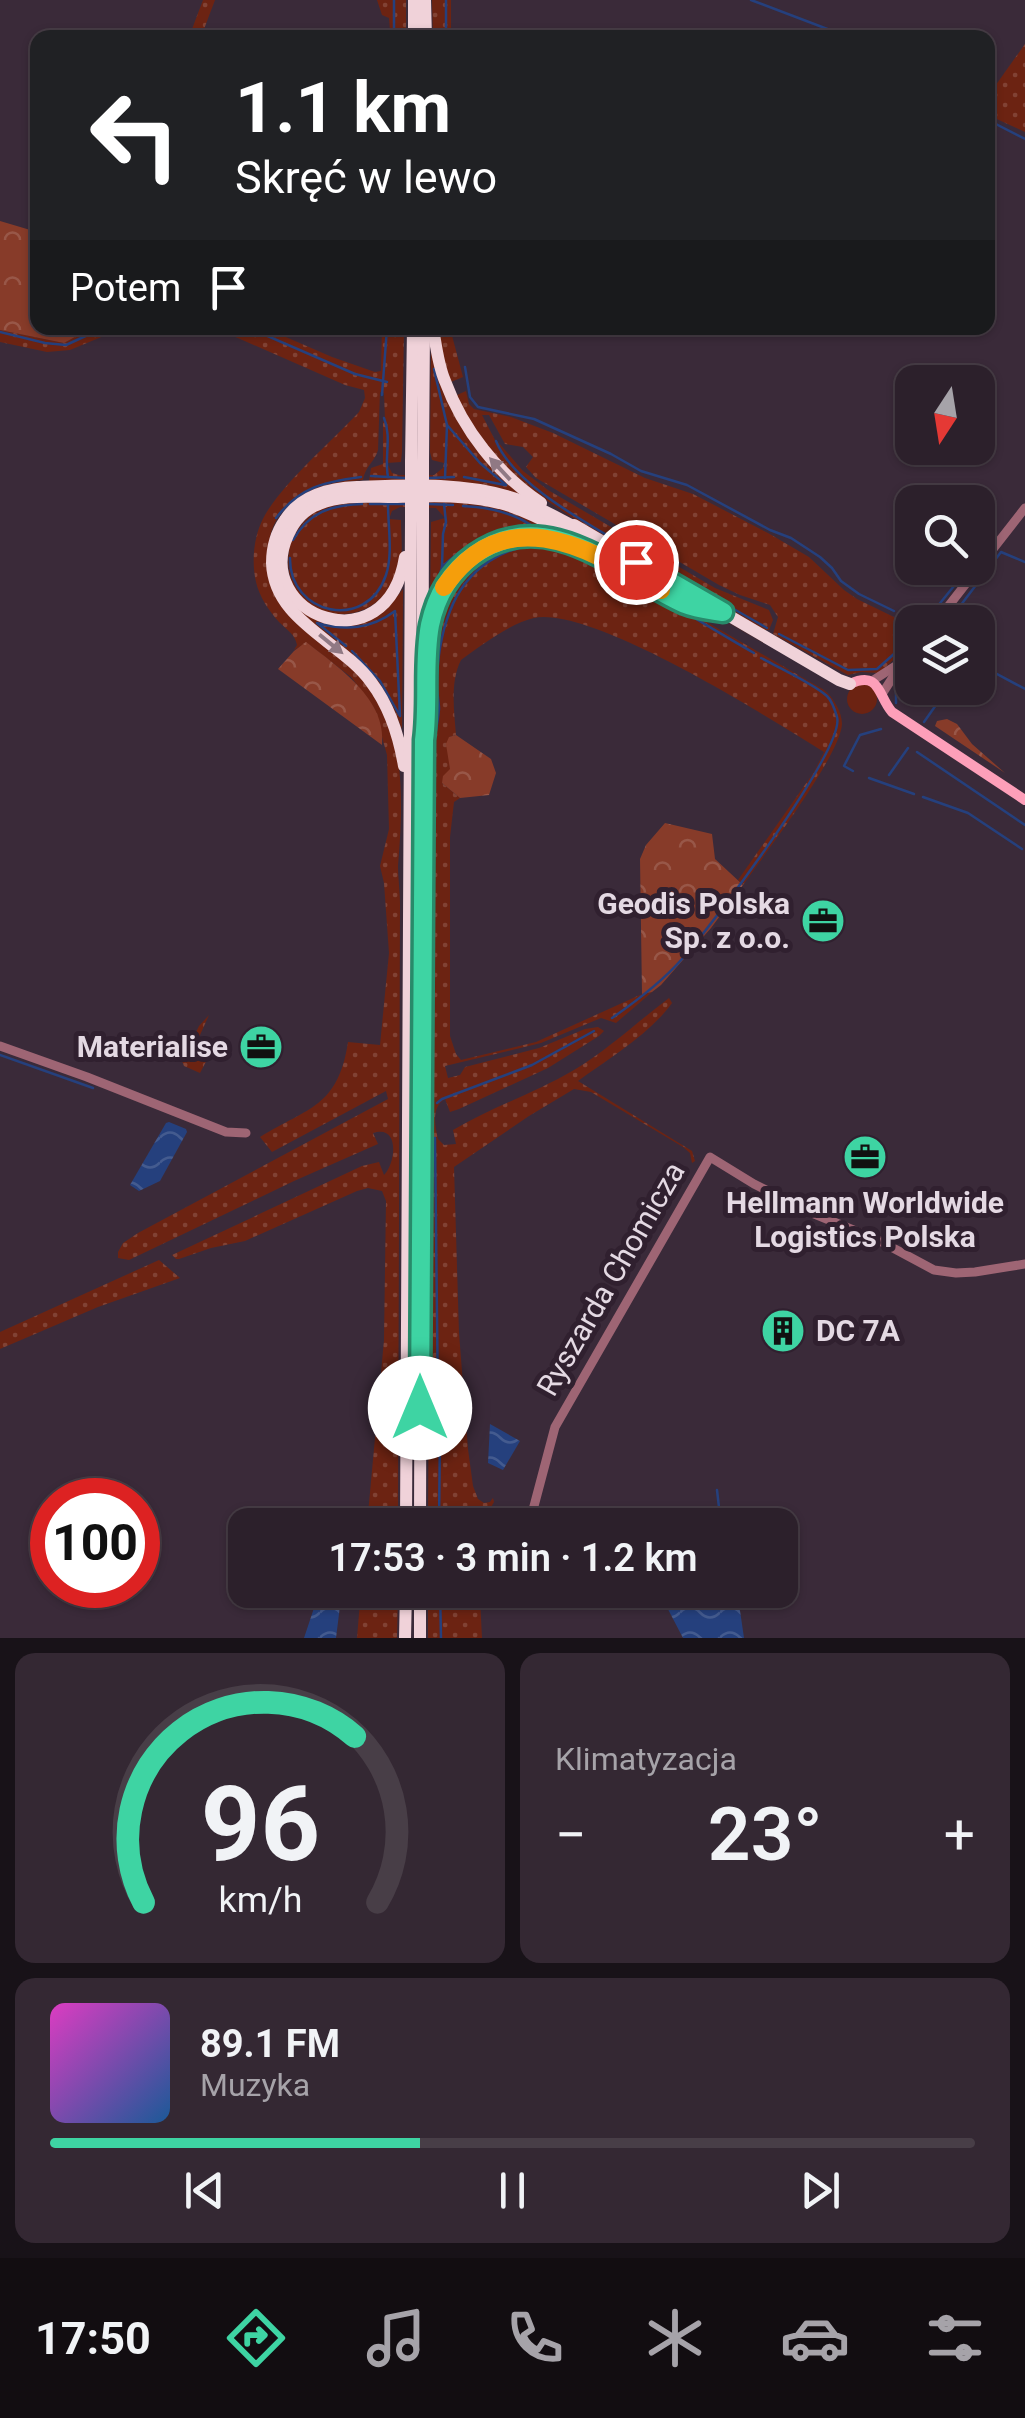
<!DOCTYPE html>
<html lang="pl">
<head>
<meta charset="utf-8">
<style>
  :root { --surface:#2c202b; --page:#342833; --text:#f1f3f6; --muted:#a6a3a9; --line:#483e47; --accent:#3ed4a3 }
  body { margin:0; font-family:Roboto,sans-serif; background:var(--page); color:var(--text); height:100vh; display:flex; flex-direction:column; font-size:38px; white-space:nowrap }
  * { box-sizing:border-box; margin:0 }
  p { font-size:32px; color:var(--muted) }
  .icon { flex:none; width:55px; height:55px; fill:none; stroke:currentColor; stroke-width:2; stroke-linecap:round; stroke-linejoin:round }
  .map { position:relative; height:1638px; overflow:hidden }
  .sheet { display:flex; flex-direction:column; gap:15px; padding:15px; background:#181218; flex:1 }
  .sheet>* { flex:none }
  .top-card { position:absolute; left:30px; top:30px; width:965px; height:305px; border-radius:20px; box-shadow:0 2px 8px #0004,0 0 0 2px var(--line); background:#202124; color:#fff; overflow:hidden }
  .needle { width:65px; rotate:192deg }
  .fabs { position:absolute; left:895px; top:365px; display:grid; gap:20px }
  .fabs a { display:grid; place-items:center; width:100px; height:100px; border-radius:20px; background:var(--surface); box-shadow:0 2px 8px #0004,0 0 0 2px var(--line); font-size:50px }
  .speed { position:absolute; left:30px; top:1478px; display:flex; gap:20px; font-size:50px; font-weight:700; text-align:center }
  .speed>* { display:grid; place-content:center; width:130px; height:130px; border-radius:50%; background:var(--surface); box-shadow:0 2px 8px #0004,0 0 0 2px var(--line); line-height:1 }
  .speed .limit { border:15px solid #d22; background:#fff; color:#111 }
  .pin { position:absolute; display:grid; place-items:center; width:85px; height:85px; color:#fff; margin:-42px; border:5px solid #fff; border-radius:50%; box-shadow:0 2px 10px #0007 }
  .me { position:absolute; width:110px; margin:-55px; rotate:0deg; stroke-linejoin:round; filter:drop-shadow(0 0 8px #0008) }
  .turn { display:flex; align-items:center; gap:35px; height:210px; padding:0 40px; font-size:45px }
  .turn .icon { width:130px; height:130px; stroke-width:2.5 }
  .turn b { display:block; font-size:70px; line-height:85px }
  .then { display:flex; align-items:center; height:95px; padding:0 40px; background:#0003; gap:20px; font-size:38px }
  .big { font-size:75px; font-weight:600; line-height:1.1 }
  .sheet .tile { flex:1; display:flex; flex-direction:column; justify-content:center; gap:15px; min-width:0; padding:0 35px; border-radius:20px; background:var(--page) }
  .sheet .dial { align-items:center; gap:0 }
  .dial svg { height:260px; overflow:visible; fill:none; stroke:var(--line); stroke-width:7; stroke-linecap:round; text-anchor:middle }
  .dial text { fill:var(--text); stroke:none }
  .song { display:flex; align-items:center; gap:30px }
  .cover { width:120px; height:120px; border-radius:15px; background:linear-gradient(135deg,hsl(310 70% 55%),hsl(210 70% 35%)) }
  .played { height:10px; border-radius:5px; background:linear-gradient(90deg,var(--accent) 40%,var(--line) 40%) }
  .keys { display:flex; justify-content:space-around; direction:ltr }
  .heat { display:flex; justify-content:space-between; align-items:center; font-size:55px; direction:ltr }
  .sheet .tiles { flex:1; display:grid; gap:15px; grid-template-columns:1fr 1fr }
  .tile:last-child { grid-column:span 2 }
  .trip { position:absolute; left:228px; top:1508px; width:570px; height:100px; border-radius:20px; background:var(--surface); box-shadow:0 2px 8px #0004,0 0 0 2px var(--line); font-weight:600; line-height:100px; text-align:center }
  .tabs { display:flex; height:160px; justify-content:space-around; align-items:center; background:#120d11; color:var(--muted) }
  .tabs .icon { width:70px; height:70px }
  .tabs .current { color:var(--accent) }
  .tabs b { font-size:45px; color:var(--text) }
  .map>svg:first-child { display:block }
  .grass { fill:url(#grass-dots) }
  .forest { fill:url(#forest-crowns) }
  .garden { fill:#6c2312 }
  .water { fill:url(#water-waves) }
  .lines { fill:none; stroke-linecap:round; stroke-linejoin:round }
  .stream { stroke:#25407d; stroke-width:2.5 }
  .minor { stroke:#9e6574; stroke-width:9 }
  .major { stroke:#fd9fb9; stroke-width:10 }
  .highway { stroke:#f0d2d9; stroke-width:12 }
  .highway-bridge { stroke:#f0d2d9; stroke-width:12 }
  .oneway { fill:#907984 }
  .route-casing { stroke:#288a6a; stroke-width:25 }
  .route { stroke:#3ed4a3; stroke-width:18 }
  .slow { stroke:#f59e0b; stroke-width:18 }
  .labels { text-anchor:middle; stroke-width:10; stroke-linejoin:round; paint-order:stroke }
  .poi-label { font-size:30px; font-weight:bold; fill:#e4d9e3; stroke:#30202f; text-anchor:end }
  .street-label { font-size:30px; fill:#e4d9e3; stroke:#30202f }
</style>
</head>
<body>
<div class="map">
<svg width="1025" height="1638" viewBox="0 0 1025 1638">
  <defs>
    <pattern id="grass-dots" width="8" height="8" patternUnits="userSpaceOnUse" patternTransform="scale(2.5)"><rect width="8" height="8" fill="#6c2312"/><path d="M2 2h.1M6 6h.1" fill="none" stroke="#814234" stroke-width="1.8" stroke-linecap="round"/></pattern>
    <pattern id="forest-crowns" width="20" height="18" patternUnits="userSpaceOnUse" patternTransform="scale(2.5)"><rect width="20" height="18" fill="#873b29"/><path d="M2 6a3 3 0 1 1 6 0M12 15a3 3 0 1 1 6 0" fill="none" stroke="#985748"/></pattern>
    <pattern id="water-waves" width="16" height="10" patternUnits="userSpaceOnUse" patternTransform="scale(2.5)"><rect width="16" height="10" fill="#25407d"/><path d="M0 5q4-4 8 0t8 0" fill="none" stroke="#445b8f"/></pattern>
  </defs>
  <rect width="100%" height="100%" fill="#3a2a39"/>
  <g class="grass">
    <path d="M203,0H215L201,37H189Z"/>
    <path d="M377,0H406V37H381V31L390,30L389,18L382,15Z"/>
    <path d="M432,0H451V37H433Z"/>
    <path d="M1025,44V132L988,115V96Z"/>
    <path d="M91,328H123L70,350L47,352L0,342V330L64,343Z"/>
    <path d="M215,328H265L332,357L375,372L381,371L382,328H404L402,452L401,462L387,463L392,473L399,475H434L443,468L444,463L432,460L430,452L431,346L440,380L522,495C472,479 421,482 369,481L371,468L383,464V422L385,420L384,393L380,392L378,450C374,463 366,465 363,480C318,484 264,501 269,558C270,567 269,580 273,588C279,597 292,606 300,615C329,643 362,672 382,707C406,751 402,818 398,866C398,878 400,892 400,904L398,1525H367L384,1340L386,1201L382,1191L368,1188L357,1191L245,1241L211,1248L179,1259H176L172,1255L362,1166L379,1162L384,1175C396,1163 400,1124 373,1133L378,1144L294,1181L129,1260L118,1258V1252L123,1243L138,1233L388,1099L386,1091L272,1152L260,1137C309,1107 338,1107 348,1042L380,1045L389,953L384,883L380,866L389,829L387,755L374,708L364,694L351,677L307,643L294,650L297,645C295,634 287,630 279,622C269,611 259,596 256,582C251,560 254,534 265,515C284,482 332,441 359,412L365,398L364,390L345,385Z"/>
    <path d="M436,328H450L463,377L451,382L457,395L466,391L469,404L474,409L511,417L553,433L645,478L693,494L768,533L809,557L844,590L857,599L898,619L903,612L921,622H912V643L879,673L861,672L848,675L773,634L778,617L770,605L740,595L719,585L536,478L526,467L533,457L523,447L505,444L489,415H482L496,442H498L523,471L548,490L715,588L769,610L773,620L769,630H764C711,596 654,567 599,534C508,479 457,438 436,328Z"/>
    <path d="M364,490C419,491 473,487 525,506L837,685L538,514C484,492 451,493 394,492C369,492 342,489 318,499C220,539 319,696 403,589L402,729C392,704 380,682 361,663C331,632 275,610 276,558C277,545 280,533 288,522C306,496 335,491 364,490Z"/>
    <path d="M449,501L502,508L528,518L558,534L480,546L430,608L431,522L445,518L436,508L400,507L392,511L389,519L401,520C401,537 404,557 398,573C371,640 279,620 289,551C290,542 291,537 297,530C307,517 317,507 333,503C342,501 354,503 364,503C392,502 421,502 449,501Z"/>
    <path d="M541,542L574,549L603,562L824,690C833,697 842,712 842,724C840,756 764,855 743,885L738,880L814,772L824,752C769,718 593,606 534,618C511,623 480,646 461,660C450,682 454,710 456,735L449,737L450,770L442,783L460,798L454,802L450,837V1036L456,1054L461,1060L536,1042L642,994L652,992L616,1023L601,1018L541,1043L445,1066L448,1078L460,1075L465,1067L539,1048L585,1029L598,1027L604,1031L599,1036L548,1068L459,1109L450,1112L445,1099C431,1107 435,1126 438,1139L444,1145L456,1144L453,1130C492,1107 535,1093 574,1070C609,1049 637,1022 669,998L672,1003C651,1033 608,1059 578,1081L692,1151L695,1161L692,1163L690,1153L683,1147L591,1092L574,1089L529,1116L454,1167L459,1333L468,1449L473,1486L478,1499L484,1503L490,1502L493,1498L494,1502L481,1525H461L453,1517L451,1519L457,1525H428L433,640C441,598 463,556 508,545C519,542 530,543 541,542Z"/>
    <path d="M209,1015L195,1046L210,1054L200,1073L184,1066L182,1061L199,1026Z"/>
    <path d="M159,1260L180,1278L98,1307L0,1349V1332Z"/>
    <path d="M361,1590H398L397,1638H357Z"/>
    <path d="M428,1590H451L448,1594L453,1602L465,1594L475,1593L480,1598L482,1638H428Z"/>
  </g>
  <g class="forest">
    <path d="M0,221L37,232L38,328H91L64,343L0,330Z"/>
    <path d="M306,642C338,667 387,699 382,745L278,669L294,651Z"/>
    <path d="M947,719L957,724L972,744L1005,773L935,726L937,721Z"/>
    <path d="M456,735L491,759L496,773L489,795L460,798L442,783L443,776L450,769L446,744L449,737Z"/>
    <path d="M665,823L712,834L715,859L743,885L711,928L661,985L652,992L642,994L640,859L646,845Z"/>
  </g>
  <circle class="garden" cx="862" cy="699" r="15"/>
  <g class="water">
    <path d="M169,1122L186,1129L187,1132L160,1181L139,1191L130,1185L166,1123Z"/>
    <path d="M490,1424L520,1441L503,1470L488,1463Z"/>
    <path d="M320,1590H342L336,1638H304Z"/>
    <path d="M658,1590H737L744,1638H683Z"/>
  </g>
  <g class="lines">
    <g class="stream">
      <path d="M446,0V38"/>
      <path d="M751,0L851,38"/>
      <path d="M394,38V0"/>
      <path d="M988,120L1025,139"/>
      <path d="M249,328L355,374L387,382"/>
      <path d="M0,332L45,343L66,345L103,328"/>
      <path d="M465,367L470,397L478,407L534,419L611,454L641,471L687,485L770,530L791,538L820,557L832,568L841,581L859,594L894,611"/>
      <path d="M434,369L447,425"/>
      <path d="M382,395L387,328"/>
      <path d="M384,418C392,437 384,458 388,477"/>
      <path d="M496,441C514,485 587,523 627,547C673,575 720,601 767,628"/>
      <path d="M371,476L405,478"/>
      <path d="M464,477L505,485"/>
      <path d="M428,478L454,477"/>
      <path d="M445,478L447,425L480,463L506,485"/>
      <path d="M389,504H406"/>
      <path d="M429,504L453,505"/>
      <path d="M463,506C487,507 515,513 535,528"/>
      <path d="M276,518C300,487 324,482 361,477"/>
      <path d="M293,540C309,512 331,505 362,504"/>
      <path d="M290,558C289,615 367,632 386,575C393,554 388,526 388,504H370"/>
      <path d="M442,567C469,541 499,528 537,529"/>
      <path d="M432,601L442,567L443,534L446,522L444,504"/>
      <path d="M902,615L914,622"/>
      <path d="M928,618L967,570"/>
      <path d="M948,622L1001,552L1025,562"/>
      <path d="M779,634L848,670L877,669L912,638"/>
      <path d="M346,646L317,623C346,631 371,629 395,611L400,716L380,681L352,651"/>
      <path d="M982,666L1025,689"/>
      <path d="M949,688H950"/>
      <path d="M896,703V685L912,665"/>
      <path d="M924,722L943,695"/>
      <path d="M433,747C435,735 438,722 439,709C439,702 437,694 437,686C437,662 441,634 450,611C466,569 506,541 551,546C579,550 605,566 628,580C671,603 712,629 754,653"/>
      <path d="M917,752L1025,825"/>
      <path d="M853,771L844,766L860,735L881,729"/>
      <path d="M889,775L908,748"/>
      <path d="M869,778L914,794"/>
      <path d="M923,797L968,813L1022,849"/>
      <path d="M612,1018C638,1000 662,982 682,959C709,929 846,748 837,717C835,710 832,701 827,696C814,684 778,667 761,658"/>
      <path d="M0,1055L93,1088"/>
      <path d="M437,1103L442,1099L532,1065L594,1031"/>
      <path d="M435,1138L438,1405L440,1428L439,1525"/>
      <path d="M717,1490L721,1525"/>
      <path d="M440,1590L441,1638"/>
    </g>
    <g class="minor">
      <path d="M936,622L1025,508"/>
      <path d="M872,681L897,665"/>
      <path d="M882,694L904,660L912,652"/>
      <path d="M0,1046L87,1077L226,1132L246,1133"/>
      <path d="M529,1525L555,1427L710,1157L754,1184L812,1213L880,1241L934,1270L956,1273L975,1272L1025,1264"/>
    </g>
    <path class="major" d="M850,684C880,670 878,696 892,712L1025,800"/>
    <g class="highway">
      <path d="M425,0L426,38"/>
      <path d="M414,38V0"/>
      <path d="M433,328C436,345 438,365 445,381C463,430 498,474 541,503"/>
      <path d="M411,462L413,328"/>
      <path d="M423,462L424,328"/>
      <path d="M574,525L839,680L850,684"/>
      <path d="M405,557C387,668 251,615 288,535C294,521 305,509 319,504C342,494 369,497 394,497C432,496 470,494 507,505C556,521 608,559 653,585C664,591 675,599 686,604C697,609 711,610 723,612"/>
      <path d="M429,633C440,561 501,520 572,544"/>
      <path d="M404,766C399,736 390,707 371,682C341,641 274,621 272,563C272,548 276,533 285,520C301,495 329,488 357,487C409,485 466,482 516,499C537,506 557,518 577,528"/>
      <path d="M406,1525L411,520"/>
      <path d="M420,1525L423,520"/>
      <path d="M405,1638L406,1590"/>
      <path d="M420,1638V1590"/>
    </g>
    <g class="highway-bridge">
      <path d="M411,520V462"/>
      <path d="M423,520V462"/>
    </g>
  </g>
  <defs><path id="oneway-solid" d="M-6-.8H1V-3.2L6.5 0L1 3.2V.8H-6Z" transform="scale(2.5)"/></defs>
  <g class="oneway">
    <use href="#oneway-solid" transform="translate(500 469) rotate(-133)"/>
    <use href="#oneway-solid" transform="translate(331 644) rotate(39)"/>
  </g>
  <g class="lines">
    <defs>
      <path id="route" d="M420,1408L424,740C429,702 423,662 430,625C436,597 450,572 474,555C549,502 620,575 685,604C697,609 711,610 723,612L636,562"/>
    </defs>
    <use href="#route" class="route-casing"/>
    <use href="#route" class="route"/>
    <path class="slow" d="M444,587C506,497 589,549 661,590"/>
  </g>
  <defs>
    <symbol id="office-disc" viewBox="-11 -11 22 22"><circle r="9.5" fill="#3ed4a3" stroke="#30202f"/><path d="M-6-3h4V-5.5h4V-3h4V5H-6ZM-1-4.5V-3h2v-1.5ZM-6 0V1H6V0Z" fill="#111"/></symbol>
    <symbol id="building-disc" viewBox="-11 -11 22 22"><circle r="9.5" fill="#3ed4a3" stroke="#30202f"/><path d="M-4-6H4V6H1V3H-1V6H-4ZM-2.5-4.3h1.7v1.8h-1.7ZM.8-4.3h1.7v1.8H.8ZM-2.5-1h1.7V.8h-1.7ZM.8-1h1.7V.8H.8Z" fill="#111"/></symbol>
  </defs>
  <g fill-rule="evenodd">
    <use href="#office-disc" x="798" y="896" width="50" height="50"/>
    <use href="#office-disc" x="236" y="1022" width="50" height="50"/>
    <use href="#office-disc" x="840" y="1132" width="50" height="50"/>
    <use href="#building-disc" x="758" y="1306" width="50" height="50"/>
  </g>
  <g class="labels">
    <g class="poi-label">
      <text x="790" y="914">Geodis Polska<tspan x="790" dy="34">Sp. z o.o.</tspan></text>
      <text x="228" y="1057">Materialise</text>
      <text x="865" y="1213" text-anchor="middle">Hellmann Worldwide<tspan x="865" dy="34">Logistics Polska</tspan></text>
      <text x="816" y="1341" text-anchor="start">DC 7A</text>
    </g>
    <g class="street-label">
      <text transform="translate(611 1279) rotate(-60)" y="10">Ryszarda Chomicza</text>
    </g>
  </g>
</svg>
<div class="fabs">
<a><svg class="needle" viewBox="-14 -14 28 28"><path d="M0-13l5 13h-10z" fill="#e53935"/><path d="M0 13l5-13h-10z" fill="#a6a3a9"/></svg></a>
<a><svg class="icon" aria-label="search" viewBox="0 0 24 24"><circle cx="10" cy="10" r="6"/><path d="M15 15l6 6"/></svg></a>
<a><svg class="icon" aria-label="layers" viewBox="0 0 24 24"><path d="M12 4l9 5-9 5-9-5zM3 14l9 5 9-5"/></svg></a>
</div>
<div class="speed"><div class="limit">100</div></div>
<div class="pin" style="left:636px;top:562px;background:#d93025"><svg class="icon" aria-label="arrive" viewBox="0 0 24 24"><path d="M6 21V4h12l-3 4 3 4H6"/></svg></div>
<svg class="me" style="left:420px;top:1408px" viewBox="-20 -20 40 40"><circle r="19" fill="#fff"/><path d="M0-13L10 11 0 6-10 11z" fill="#3ed4a3"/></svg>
<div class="trip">17:53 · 3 min · 1.2 km</div>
<div class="top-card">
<div class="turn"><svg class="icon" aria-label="left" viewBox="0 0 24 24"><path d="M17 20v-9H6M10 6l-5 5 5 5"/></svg><div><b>1.1 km</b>Skręć w lewo</div></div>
<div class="then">Potem<svg class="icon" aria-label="arrive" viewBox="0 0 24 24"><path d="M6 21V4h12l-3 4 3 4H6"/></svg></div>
</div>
</div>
<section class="sheet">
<div class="tiles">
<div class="tile dial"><svg viewBox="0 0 100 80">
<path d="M14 69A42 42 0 1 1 86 69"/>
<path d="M14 69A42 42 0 0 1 79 18" stroke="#3ed4a3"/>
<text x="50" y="56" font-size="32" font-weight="700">96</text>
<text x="50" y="72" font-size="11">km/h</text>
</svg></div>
<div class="tile"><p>Klimatyzacja</p>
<div class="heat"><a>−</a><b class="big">23°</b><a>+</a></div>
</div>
<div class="tile">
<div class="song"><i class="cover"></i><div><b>89.1 FM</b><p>Muzyka</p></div></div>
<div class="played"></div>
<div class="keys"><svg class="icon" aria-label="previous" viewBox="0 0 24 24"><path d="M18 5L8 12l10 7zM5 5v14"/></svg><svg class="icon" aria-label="pause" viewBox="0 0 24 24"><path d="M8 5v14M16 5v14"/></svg><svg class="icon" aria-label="next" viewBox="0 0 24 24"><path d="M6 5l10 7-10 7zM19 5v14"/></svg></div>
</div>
</div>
</section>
<nav class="tabs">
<b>17:50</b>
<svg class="icon current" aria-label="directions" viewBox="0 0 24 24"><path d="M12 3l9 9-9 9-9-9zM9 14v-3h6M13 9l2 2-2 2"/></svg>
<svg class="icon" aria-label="music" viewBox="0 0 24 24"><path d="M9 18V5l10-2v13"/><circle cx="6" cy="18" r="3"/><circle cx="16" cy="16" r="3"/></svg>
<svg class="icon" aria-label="phone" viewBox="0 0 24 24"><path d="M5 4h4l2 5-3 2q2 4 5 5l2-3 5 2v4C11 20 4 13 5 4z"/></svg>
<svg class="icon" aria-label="climate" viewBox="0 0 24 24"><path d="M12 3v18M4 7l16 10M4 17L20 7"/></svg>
<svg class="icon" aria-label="car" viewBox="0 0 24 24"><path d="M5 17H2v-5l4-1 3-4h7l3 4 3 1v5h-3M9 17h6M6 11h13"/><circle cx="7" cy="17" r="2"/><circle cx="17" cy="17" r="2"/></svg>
<svg class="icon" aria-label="filters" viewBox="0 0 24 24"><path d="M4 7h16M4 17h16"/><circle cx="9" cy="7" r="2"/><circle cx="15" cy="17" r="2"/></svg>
</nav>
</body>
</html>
